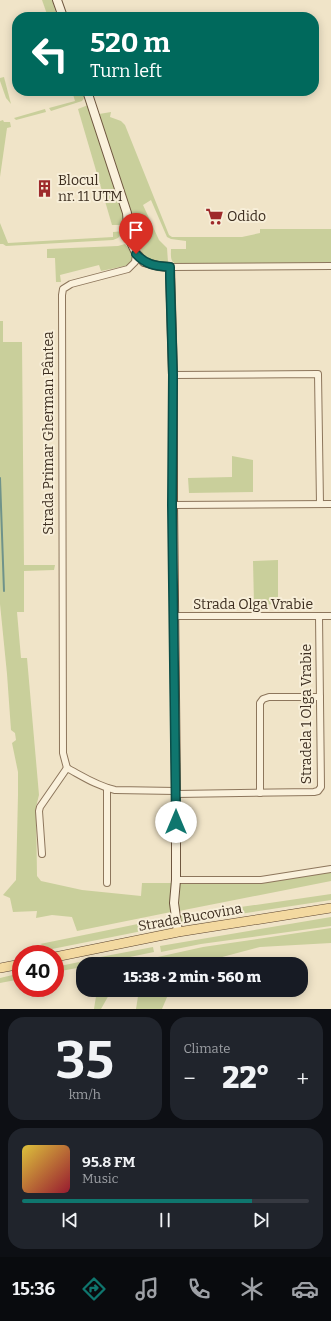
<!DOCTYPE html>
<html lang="en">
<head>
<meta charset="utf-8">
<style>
  :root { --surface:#171b24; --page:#20242c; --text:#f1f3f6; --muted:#9ea1a6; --line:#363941; --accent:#0f766e }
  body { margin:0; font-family:Bitter,serif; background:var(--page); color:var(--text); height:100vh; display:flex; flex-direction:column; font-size:15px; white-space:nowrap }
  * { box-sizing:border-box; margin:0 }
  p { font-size:13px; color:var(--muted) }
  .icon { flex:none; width:22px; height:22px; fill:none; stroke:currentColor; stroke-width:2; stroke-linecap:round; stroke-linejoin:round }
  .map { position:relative; height:1009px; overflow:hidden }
  .side { display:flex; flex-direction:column; gap:8px; padding:8px; background:#0d0f14; flex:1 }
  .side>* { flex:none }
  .guide { position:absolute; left:12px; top:12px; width:307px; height:84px; border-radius:16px; box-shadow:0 2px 10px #0003; background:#00695c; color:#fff; overflow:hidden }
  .speed { position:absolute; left:12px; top:945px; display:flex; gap:8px; font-size:20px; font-weight:700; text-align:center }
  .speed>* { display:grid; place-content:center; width:52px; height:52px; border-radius:50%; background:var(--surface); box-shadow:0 2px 10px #0003; line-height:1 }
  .speed .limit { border:6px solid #d22; background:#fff; color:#111 }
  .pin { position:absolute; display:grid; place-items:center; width:34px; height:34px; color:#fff; margin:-41px -17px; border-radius:50% 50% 50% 0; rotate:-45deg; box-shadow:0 0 4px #0007 }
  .pin .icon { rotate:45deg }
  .me { position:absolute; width:44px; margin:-22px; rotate:0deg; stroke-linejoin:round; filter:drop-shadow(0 0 3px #0008) }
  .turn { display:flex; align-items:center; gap:14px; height:84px; padding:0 12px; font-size:18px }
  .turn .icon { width:52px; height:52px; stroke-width:2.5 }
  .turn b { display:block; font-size:28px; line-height:34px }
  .big { font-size:30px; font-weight:800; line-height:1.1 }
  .side .card { flex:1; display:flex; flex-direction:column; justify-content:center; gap:6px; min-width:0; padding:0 14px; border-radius:16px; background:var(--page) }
  .side .dial { align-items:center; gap:0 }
  .dial b { font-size:52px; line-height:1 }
  .song { display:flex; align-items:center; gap:12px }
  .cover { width:48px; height:48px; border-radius:6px; background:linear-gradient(135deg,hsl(50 70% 55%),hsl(350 70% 35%)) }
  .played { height:4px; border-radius:2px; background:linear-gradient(90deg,var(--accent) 80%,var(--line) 80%) }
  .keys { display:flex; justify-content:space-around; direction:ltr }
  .heat { display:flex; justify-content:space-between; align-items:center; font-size:22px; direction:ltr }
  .side .tiles { flex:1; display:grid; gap:8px; grid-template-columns:1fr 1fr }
  .card:last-child { grid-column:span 2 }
  .trip { position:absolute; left:76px; top:957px; width:232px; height:40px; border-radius:16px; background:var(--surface); box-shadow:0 2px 10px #0003; font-weight:800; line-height:40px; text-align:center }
  .tab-bar { display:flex; height:64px; justify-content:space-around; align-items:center; background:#090b0e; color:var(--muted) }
  .tab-bar .icon { width:28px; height:28px }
  .tab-bar .active { color:var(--accent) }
  .tab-bar b { font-size:18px; color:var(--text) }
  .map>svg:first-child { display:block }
  .green { fill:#c9cf9b }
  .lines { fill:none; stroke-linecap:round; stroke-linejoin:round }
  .stream { stroke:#6f938a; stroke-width:2 }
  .street-casing { stroke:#8d765c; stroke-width:8 }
  .secondary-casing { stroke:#6f573f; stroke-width:10 }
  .primary-casing { stroke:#5b4430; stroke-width:10 }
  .street { stroke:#faf1dc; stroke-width:6 }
  .secondary { stroke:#faf1dc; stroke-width:8 }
  .primary { stroke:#f3d9a0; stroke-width:9 }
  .route-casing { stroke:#0a4d48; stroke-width:10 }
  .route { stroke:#0f766e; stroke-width:7 }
  .labels { text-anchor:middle; stroke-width:4; stroke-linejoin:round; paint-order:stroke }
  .poi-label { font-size:14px; fill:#3d2e20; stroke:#f7eed8; text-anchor:start }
  .street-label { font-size:14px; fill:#3d2e20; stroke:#f7eed8 }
</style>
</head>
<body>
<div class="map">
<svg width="331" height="1009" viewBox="0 0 331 1009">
  <rect width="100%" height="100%" fill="#f0e4c8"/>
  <g class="green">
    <path d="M42,0H52L57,17H48Z"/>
    <path d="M4,77L11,104L6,98L0,81V78Z"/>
    <path d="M72,91H82L84,98L82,101L51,111L49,108L75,101Z"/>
    <path d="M88,105L126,221L122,225H112L78,109Z"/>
    <path d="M45,109L46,112L16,120L14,118Z"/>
    <path d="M111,112L110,117L121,121L125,125L169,235L172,237H242L260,233V229H331V263H174C170,260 171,254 171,249H186V241L171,239L167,237L151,200L143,205L159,240L167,248L168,262C159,266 148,260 142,253L99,114Z"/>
    <path d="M3,120L4,122H10L11,127L7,128L0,177V121Z"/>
    <path d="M0,223L8,243L113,237V232L124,231L118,238L113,240L6,246L3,244H0Z"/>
    <path d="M125,244L133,255L132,262L130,265L101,271L99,265L60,275L61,282H56L55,258H47V249L118,246Z"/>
    <path d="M0,321H3V342H22L24,565H55L54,570L24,571V612H17L21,658H27L39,795L36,807L37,876L41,881L82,890L141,896L142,883H173L171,912L77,931L72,917L52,915L36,918L37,911L13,912L10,898L3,895L16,880L18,795V772L12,743L16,740L15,733L11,730L7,674L0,604Z"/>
    <path d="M232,456L253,460V492L189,493L188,478L232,477Z"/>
    <path d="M278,560V604L254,605L253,561Z"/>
    <path d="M331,871V881L179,911L180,883H260Z"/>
    <path d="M331,894V900L181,923L179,916Z"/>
    <path d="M172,917V925L52,949L40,944Z"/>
    <path d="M331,917V926L201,944L161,952L160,946Z"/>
    <path d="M331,928V943L260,947L196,964H126L203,947Z"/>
    <path d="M153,947L154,952L96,964L95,958Z"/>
    <path d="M89,960L90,964H83V967L55,972V967Z"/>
    <path d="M21,973V979L0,983V978Z"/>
    <path d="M97,990H115L110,993L101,1009H94Z"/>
    <path d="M139,990H170L162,1009H136Z"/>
  </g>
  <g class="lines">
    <path class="stream" d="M0,478L4,591"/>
    <defs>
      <g id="street">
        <path d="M170,267L331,266"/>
        <path d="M173,375L318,374L320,504"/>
        <path d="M173,505L331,504"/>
        <path d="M175,616H331"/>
        <path d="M67,768L63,753L62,295L63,289L71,284L128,269L135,262L136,253"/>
        <path d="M67,768C82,776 97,786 115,790L176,791"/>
        <path d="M107,788V883"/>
        <path d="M260,793V703L263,699L269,697H320"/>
        <path d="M176,794L314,792L318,791L321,787L319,616"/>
        <path d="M42,854L39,811L40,807L67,768"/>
        <path d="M176,880H261L331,869"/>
      </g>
      <g id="secondary">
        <path d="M57,0L63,17"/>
        <path d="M87,91L127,213L129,238L136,253L144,262L158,266L170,267L173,375V505L176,791V880L174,903L178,932"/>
      </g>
      <g id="primary">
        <path d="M55,957L178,932L331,908"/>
        <path d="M0,968L21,964"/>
      </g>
    </defs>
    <use href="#street" class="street-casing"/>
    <use href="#secondary" class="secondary-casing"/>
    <use href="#primary" class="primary-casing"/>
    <use href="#street" class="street"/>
    <use href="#secondary" class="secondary"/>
    <use href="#primary" class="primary"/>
  </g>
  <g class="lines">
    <defs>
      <path id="route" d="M136,254C146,265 155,266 170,267V277L173,375L172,505L176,822"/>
    </defs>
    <use href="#route" class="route-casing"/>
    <use href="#route" class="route"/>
  </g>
  <defs>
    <symbol id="building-bare" viewBox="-9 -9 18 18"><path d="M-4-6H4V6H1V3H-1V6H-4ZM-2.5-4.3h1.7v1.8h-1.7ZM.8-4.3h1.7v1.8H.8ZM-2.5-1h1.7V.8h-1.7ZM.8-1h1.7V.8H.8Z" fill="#9e2a2b" stroke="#f7eed8" stroke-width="2.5" paint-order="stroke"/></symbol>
    <symbol id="supermarket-bare" viewBox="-9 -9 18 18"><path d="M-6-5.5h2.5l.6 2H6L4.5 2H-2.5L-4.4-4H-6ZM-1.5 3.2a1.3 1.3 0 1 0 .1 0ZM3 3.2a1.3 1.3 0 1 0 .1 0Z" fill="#9e2a2b" stroke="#f7eed8" stroke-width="2.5" paint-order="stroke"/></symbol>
  </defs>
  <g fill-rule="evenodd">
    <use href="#building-bare" x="32" y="176" width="25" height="25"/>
    <use href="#supermarket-bare" x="202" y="204" width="25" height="25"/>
  </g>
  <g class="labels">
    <g class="poi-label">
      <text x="58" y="185">Blocul<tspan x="58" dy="16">nr. 11 UTM</tspan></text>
      <text x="227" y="221">Odido</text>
    </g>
    <g class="street-label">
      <text transform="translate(48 433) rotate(-90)" y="5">Strada Primar Gherman Pântea</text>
      <text x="253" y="609">Strada Olga Vrabie</text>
      <text transform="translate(306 714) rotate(-90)" y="5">Stradela 1 Olga Vrabie</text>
      <text transform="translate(190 917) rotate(-10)" y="5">Strada Bucovina</text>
    </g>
  </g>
</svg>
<div class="speed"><div class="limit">40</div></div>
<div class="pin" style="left:136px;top:254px;background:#d93025"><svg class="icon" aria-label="arrive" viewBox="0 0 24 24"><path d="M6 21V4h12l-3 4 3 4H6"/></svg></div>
<svg class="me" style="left:176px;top:822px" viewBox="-20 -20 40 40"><circle r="19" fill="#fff"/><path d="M0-13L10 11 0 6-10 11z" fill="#0f766e"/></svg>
<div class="trip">15:38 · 2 min · 560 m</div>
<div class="guide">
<div class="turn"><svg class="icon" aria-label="left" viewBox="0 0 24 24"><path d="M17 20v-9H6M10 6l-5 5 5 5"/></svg><div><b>520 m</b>Turn left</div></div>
</div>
</div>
<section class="side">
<div class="tiles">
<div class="card dial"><b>35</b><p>km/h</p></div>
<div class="card"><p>Climate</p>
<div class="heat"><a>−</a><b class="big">22°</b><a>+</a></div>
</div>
<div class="card">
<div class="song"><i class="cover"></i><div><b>95.8 FM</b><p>Music</p></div></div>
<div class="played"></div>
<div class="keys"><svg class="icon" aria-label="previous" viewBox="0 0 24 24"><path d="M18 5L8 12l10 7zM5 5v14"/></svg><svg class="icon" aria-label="pause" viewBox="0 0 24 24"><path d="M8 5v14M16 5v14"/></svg><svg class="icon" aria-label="next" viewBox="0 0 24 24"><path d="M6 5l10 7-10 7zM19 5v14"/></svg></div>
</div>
</div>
</section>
<nav class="tab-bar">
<b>15:36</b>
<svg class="icon active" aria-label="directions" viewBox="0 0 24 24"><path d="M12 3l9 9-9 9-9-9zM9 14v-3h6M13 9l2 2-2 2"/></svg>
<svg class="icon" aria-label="music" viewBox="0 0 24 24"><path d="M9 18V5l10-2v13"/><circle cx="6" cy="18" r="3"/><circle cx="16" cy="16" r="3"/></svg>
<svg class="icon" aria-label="phone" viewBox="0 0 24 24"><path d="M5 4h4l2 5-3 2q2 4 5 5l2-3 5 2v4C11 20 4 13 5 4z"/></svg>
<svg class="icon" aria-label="climate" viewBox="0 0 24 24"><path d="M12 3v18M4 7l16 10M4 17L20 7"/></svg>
<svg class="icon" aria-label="car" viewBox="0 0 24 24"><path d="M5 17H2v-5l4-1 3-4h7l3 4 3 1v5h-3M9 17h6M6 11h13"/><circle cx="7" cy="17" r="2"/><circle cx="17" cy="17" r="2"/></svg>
</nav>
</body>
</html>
